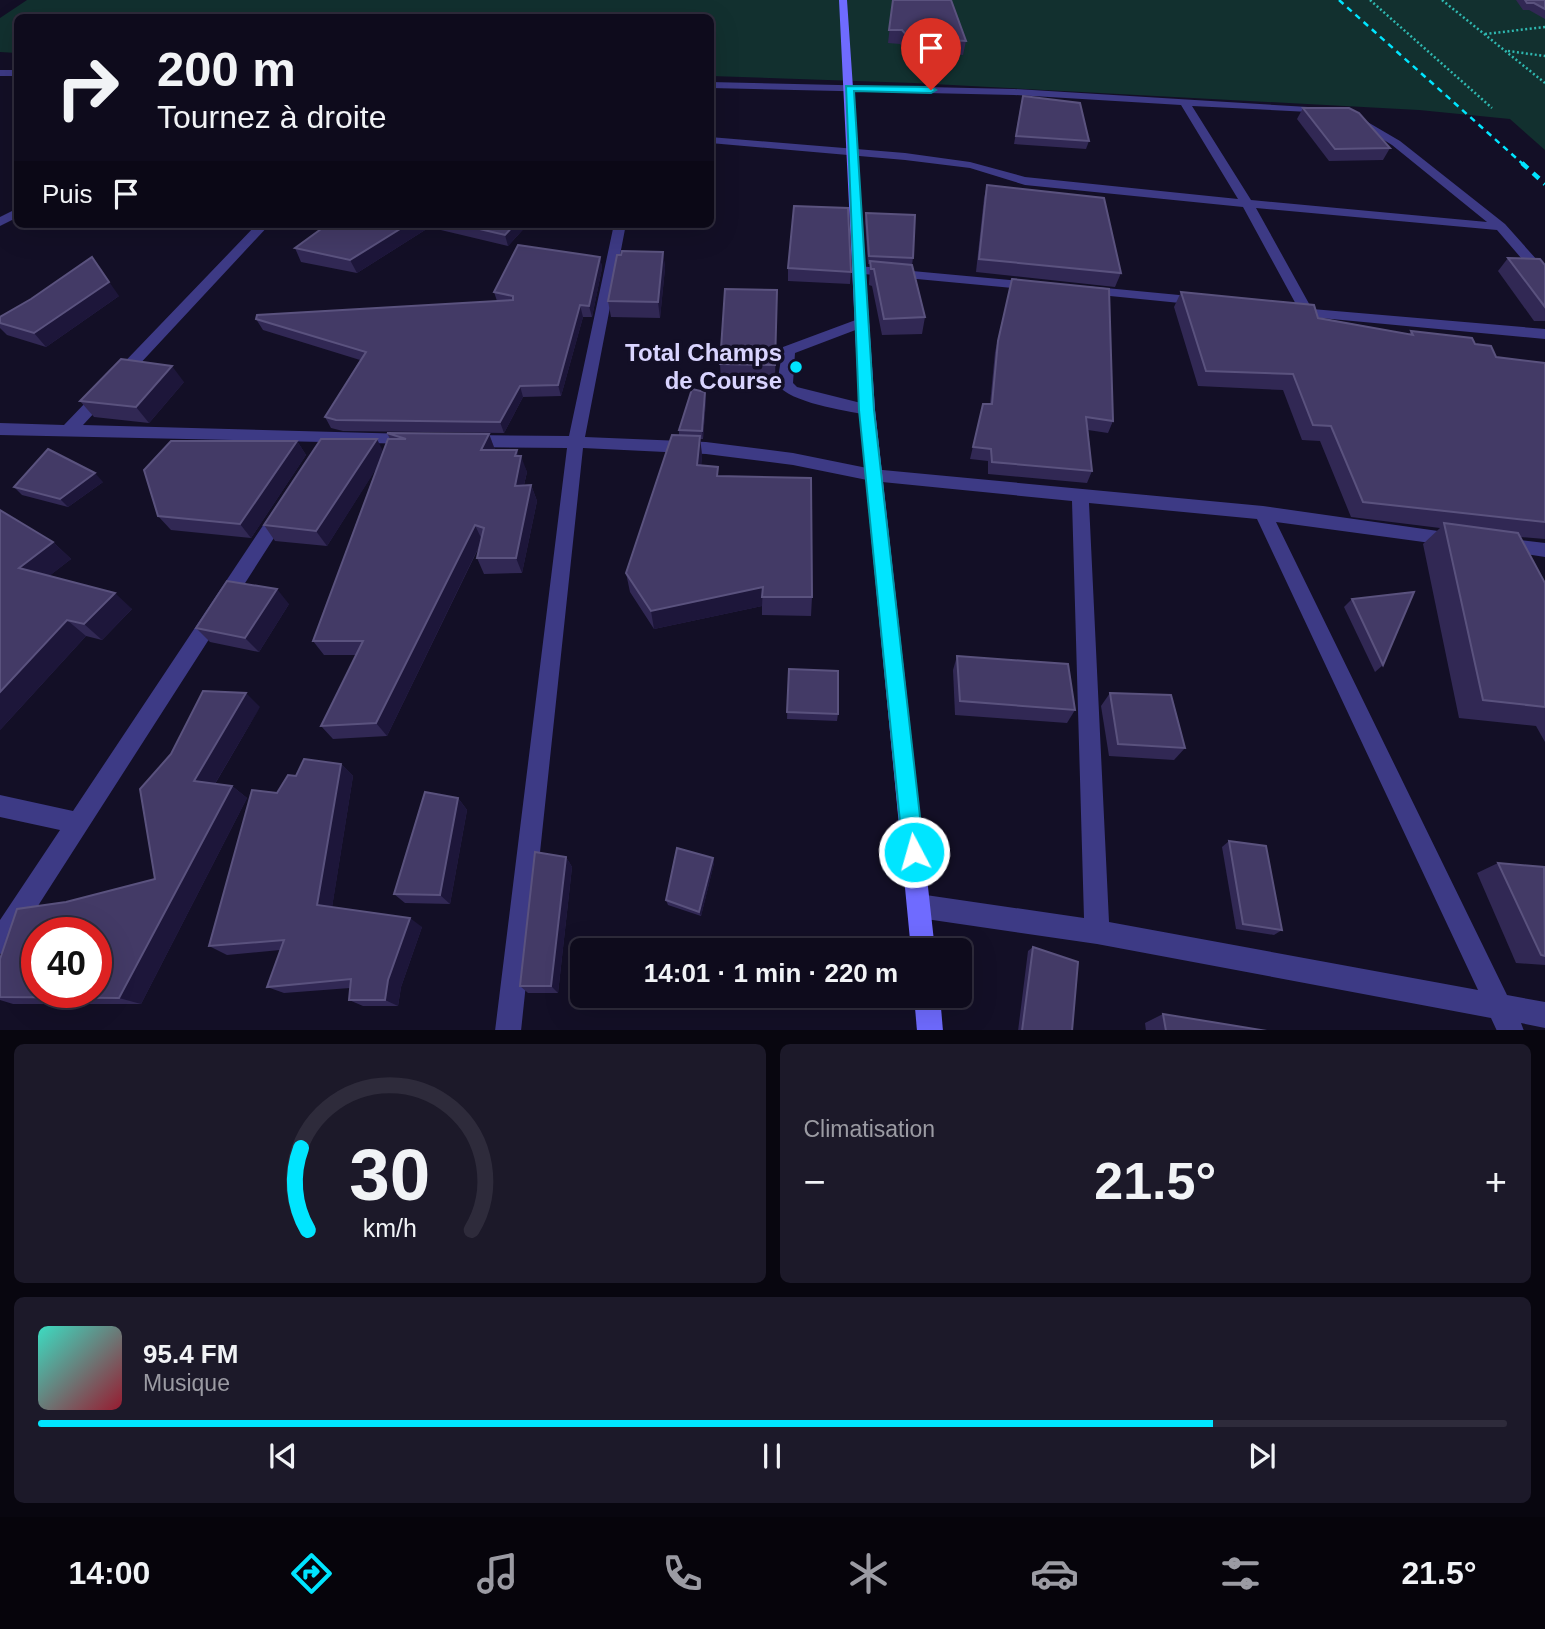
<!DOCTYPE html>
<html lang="fr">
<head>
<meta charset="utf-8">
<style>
  :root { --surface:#0e0b1c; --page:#1c1929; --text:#f1f3f6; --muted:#9b9ba3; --line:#2e2b3b; --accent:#00e5ff }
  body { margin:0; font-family:Arial,sans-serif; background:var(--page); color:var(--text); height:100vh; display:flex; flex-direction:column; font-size:26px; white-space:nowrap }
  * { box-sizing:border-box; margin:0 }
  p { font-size:23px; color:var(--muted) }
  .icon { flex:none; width:38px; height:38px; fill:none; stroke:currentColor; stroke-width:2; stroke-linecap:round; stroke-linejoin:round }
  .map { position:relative; height:1030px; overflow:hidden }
  .details { display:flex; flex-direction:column; gap:14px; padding:14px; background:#08060f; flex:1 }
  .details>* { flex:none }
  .top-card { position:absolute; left:14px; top:14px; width:700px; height:214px; border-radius:10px; box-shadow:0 7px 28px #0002,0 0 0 2px var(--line); background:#0e0b1c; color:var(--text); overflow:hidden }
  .speed { position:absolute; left:21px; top:917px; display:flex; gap:14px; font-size:35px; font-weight:700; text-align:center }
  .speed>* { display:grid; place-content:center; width:91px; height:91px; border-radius:50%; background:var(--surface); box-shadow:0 7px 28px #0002,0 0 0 2px var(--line); line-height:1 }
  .speed .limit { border:10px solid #d22; background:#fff; color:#111 }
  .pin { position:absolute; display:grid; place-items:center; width:60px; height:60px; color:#fff; margin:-72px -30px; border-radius:50% 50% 50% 0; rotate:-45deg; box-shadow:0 0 7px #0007 }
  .pin .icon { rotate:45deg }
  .me { position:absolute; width:77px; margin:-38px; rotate:354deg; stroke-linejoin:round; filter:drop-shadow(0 0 5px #0008) }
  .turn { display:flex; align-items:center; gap:24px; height:147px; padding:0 28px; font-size:32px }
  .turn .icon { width:91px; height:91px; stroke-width:2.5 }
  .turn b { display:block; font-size:49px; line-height:60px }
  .then { display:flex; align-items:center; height:66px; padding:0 28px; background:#0003; gap:14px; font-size:26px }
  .big { font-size:52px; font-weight:600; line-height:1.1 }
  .details .tile { flex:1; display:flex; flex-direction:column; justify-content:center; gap:10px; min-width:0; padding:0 24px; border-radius:10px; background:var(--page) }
  .details .dial { align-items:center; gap:0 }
  .dial svg { height:182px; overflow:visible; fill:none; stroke:var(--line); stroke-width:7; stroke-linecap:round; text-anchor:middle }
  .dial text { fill:var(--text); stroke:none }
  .song { display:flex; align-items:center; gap:21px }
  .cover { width:84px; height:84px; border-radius:10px; background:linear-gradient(135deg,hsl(170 70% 55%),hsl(350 70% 35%)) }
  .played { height:7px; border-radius:4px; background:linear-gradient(90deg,var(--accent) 80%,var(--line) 80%) }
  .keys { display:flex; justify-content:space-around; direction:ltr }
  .heat { display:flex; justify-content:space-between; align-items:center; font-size:38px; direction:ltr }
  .details .tiles { flex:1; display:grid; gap:14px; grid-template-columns:1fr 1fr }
  .tile:last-child { grid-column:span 2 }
  .trip { position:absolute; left:570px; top:938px; width:402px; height:70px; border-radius:10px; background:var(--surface); box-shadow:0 7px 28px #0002,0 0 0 2px var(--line); font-weight:600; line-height:70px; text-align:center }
  .tab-bar { display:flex; height:112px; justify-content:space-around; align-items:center; background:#06040b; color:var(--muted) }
  .tab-bar .icon { width:49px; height:49px }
  .tab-bar .on { color:var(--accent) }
  .tab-bar b { font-size:32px; color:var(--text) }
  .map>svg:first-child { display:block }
  .green { fill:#12302f }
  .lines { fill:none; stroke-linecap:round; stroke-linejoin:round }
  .path { stroke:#2fb8b0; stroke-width:2.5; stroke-dasharray:2 2.5; stroke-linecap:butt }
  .lane { fill:#3d3a85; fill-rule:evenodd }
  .street { fill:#3d3a85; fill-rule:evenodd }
  .secondary { fill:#6f6bff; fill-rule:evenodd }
  .rail-far1 { stroke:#00e5ff; stroke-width:2.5; stroke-dasharray:6 5; stroke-linecap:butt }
  .rail { stroke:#00e5ff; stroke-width:4.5; stroke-dasharray:8 7; stroke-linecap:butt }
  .wall { fill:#312854 }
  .shaded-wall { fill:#1d163a }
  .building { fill:#433a66; stroke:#5a527e; stroke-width:2; fill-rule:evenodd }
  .route { fill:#00e5ff; stroke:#0095a6; stroke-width:2 }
  .poi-dot { fill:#00e5ff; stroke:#130f26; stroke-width:2.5 }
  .labels { text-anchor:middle; stroke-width:7; stroke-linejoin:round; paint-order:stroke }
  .poi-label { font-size:24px; font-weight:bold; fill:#d9d4ff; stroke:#130f26; text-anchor:end }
</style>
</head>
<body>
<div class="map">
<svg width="1545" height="1031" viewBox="0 0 1545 1031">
  <rect width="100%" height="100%" fill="#130f26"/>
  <path class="green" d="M27,0H1545V150L1510,119L1419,110L914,83L711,76L710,18H18L17,53L0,52V18Z"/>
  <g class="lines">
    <g class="path">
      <path d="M1370,0L1492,108"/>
      <path d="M1442,0L1545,83"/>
      <path d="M1485,34L1545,27"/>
      <path d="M1508,51L1545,56"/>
    </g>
    <path class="lane" d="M861,318L868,323L866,326L795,353L793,383L797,387L873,406L875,410L873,414L867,415C844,410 790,403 777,384L783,347Z"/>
    <g class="street">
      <rect x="0" y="70" width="18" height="6"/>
      <path d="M710,82L1014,89L1325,108L1330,111L1329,113L1192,106L1251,200L1487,222L1392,145L1350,119L1359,117L1400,141L1505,224L1545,269V281L1540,280L1497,230L1256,208L1312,309L1545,329V339L1289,315V309L1298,308L1243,207L1025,185L970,168L905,160L710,143V137L905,153L970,162L1025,177L1238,199L1181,105L1014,95L710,88Z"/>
      <path d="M18,208V217L0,226V217Z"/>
      <path d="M257,224H270L83,425L409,434L415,436L417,440L415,444L0,435V423L64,425Z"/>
      <path d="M614,224H626L585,437L706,442L793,453L872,469L1263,506L1459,534L1462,539L1459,544L1453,546L1276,522L1507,995L1545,1002V1028L1521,1023L1524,1031H1497L1491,1018L1097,944L919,918L910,915L907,906L910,897L919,894L1084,918L1072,501L872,481L793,465L706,454L583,448L521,1031H495L567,448L469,447L461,441L469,435L569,436ZM1089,503L1257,519L1478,990L1109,922Z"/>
      <path d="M858,266L1033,282L1040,286L1033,290L853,273V267Z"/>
      <path d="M1085,286L1200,297L1207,301L1200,305L1080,293L1078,290Z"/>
      <path d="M282,504L288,506L291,511L288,516L9,951L0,954V920L60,830L0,817V795L73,811L276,506Z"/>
      <path d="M1505,538L1545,543V557L1499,550L1496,545L1499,540Z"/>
    </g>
    <g class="secondary">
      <path d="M839,0H847L875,410L935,950H911L859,410Z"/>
      <path d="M914,996H940L943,1031H917Z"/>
    </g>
    <path class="rail-far1" d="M1339,0L1524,165"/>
    <path class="rail" d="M1522,163L1545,184"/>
  </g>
  <g class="wall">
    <path d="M893,0L966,41L963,55L907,52L900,44L888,43Z"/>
    <path d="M1516,0H1545V19L1529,10H1523Z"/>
    <path d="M1021,104L1089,141L1086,149L1014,144Z"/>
    <path d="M1303,108L1390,148L1383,160L1329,161L1297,119Z"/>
    <path d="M987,185L1121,273L1115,287L976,272L984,198Z"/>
    <path d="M866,213L913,258L912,265L925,317L922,334L882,335L872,286L869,285L870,264H868L865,221Z"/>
    <path d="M328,224H528L508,246L424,226L425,230L357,273L301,262L295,248Z"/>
    <path d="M663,252L665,268L660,318L611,317L608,301L621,255Z"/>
    <path d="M600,257L602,268L592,317H583L561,396L523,397L504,433L343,431L331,428L325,417L360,360L263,330L256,319L497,301L494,292Z"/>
    <path d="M1508,258L1545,265V321H1534L1498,271Z"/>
    <path d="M788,268L851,272L850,284L788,281Z"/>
    <path d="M1012,279L1113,421L1108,433L1088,430L1092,471L1087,483L988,474V461L970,459L983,404H990L995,352Z"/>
    <path d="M777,290L775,380L721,379L720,364Z"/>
    <path d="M1181,292L1409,334L1411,331L1475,344L1496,357L1545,363V539L1520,537L1545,583V742L1536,726L1459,718L1423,544L1440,528L1351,517L1320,441L1302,440L1283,390L1198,386L1174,307Z"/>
    <path d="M119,296L46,347L7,335L0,328V317Z"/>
    <path d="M184,382L149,423L94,417L80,401Z"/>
    <path d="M706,400L703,439H700L702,456L701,466L718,476L812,597L811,616L762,615V606L654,629L630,592L626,573L679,435V430Z"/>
    <path d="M387,433L489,434L495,450L519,456L527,472L524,485H531L537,501L522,573L484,574L477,558L481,543L387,736L333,739L321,726L356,655H324L313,641L377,467L327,546L275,541L264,525L383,452L390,439Z"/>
    <path d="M297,441L306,455L251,538L171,530L158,516Z"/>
    <path d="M103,482L68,507L22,495L14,487Z"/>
    <path d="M53,542L71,559L49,576L132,609L102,640L86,636L0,730Z"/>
    <path d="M1352,599L1383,665L1375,672L1344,607Z"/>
    <path d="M289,604L259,652L210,642L196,628Z"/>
    <path d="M957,656L1075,710L1067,723L955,715L953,670Z"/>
    <path d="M789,669L838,714L837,721L787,719Z"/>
    <path d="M1110,693L1185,748L1174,760L1109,756L1101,706Z"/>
    <path d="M260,707L215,784L232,786L247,798L141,1004H13L0,1000V959L66,902L155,879Z"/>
    <path d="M341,764L353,776L332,907L422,927L401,987L398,1006H363L349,1000L350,988L284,993L267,987L280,950L227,955L209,946L277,793Z"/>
    <path d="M458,798L467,810L450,904L405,903L394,894Z"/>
    <path d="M1229,841L1282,930L1274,935L1236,929L1222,847Z"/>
    <path d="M566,857L572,867L558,993H528L520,986Z"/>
    <path d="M713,858L714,863L701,916L668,905L666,900Z"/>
    <path d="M1498,863L1545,868V965L1516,963L1477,873Z"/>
    <path d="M1033,947L1072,1031H1018L1028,951Z"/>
    <path d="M748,996V1005L709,1007L708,1003Z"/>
    <path d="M1163,1014L1267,1031H1146L1145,1023Z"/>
  </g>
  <g class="shaded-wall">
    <path d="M408,224H423L425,230L357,273L350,260Z"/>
    <path d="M515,224H528L508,246L505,235Z"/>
    <path d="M663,252L665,268L660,318L658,302Z"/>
    <path d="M92,257L119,296L46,347L34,333Z"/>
    <path d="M600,257L602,268L592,317L589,306Z"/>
    <path d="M580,305L583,317L561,396L558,385Z"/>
    <path d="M172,366L184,382L149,423L136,407Z"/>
    <path d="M520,386L523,397L504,433L500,422Z"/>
    <path d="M705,392L706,400L703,439L702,431Z"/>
    <path d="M489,434L495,450H481Z"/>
    <path d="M700,436L702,456L699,485L697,465Z"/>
    <path d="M377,439L385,455L327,546L316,531Z"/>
    <path d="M297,441L306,455L251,538L240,524Z"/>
    <path d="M517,450L520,459L521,456L527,472L520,501L515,486V456Z"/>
    <path d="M95,473L103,482L68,507L60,499Z"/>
    <path d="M531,485L537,501L522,573L516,558Z"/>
    <path d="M475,525L482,540L387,736L376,723Z"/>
    <path d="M53,542L71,559L39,584L19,568Z"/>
    <path d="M763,587L762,606L654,629L651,611Z"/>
    <path d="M277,589L289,604L259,652L245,638Z"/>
    <path d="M115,593L132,609L102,640L84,624Z"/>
    <path d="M67,620L86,636L0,730V692Z"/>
    <path d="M246,693L260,707L210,792L194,781Z"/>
    <path d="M341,764L353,776L331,914L317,905Z"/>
    <path d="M232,786L247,798L141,1004L119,998Z"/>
    <path d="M458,798L467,810L450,904L440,895Z"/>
    <path d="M566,857L572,867L558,993L551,986Z"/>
    <path d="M713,858L714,863L701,916L699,912Z"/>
    <path d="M410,918L422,927L401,987L398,1006L385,1000L388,980Z"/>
  </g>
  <g class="building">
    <path d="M893,0H951L966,41L909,38L902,30H889Z"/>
    <path d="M1525,0H1545V9L1534,3H1527Z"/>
    <path d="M1023,96L1080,103L1089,141L1016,136Z"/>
    <path d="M1303,108H1349L1359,113L1390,148L1335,149Z"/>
    <path d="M987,185L1104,198L1121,273L979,259Z"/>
    <path d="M794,206L848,208L851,272L788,268Z"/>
    <path d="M866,213L915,215L913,258L869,256Z"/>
    <path d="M328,224H408L350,260L295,248Z"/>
    <path d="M458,224H515L505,235Z"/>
    <path d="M518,245L600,257L589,306L580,305L558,385L520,386L500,422L336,420L325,417L366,352L256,319L257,315L513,300V296L494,292Z"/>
    <path d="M622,251L663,252L658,302L608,301L617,255H621Z"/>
    <path d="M92,257L109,282L34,333L0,323V317L31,299Z"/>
    <path d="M1508,258L1540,259L1545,265V307Z"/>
    <path d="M870,261L912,265L925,317L884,319L874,269H871Z"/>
    <path d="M1012,279L1109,289L1113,421L1086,417L1092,471L992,462L991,449L973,447L983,404H992L998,341Z"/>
    <path d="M725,289L777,290L775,365L720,364Z"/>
    <path d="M1181,292L1314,305L1318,318L1413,335L1411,331L1472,338L1475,344L1491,346L1496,357L1545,363V522L1363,502L1331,426L1313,425L1293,374L1206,371Z"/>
    <path d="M121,359L172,366L136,407L80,401Z"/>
    <path d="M692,389L705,392L702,431L679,430Z"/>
    <path d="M387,433L489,434L481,450H517L515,456H521L515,486L531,485L516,558H477L484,528L475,525L376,723L321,726L363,641H313L388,439H406Z"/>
    <path d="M672,435L700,436L697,465L718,467L717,476L811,478L812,597H762L763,587L651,611L626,573Z"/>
    <path d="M321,439H377L316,531L264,525Z"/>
    <path d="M171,441H297L240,524L158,516L144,470Z"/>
    <path d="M48,449L95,473L60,499L14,487Z"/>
    <path d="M0,510L53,542L19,568L115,593L84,624L67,620L0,692Z"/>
    <path d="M1444,523L1518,533L1545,583V707L1483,700Z"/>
    <path d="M227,581L277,589L245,638L196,628Z"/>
    <path d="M1414,592L1383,665L1352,599Z"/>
    <path d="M957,656L1068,664L1075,710L960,701Z"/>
    <path d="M789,669L838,671V714L787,712Z"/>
    <path d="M203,691L246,693L194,781L232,786L119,998L0,997V959L17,909L66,902L155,879L140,789L171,754ZM37,933H96V992H37Z"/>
    <path d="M1110,693L1171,695L1185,748L1118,744Z"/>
    <path d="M304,759L341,764L317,905L410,918L388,980L385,1000H349L351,979L267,987L284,940L209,946L252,790L277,793L288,775L296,776Z"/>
    <path d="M425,792L458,798L440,895L394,894Z"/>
    <path d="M1229,841L1266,846L1282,930L1243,924Z"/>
    <path d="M677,848L713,858L699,912L666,900Z"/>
    <path d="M535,852L566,857L551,986H520Z"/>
    <path d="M1498,863L1544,867L1545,956L1541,955Z"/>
    <path d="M1033,947L1078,962L1072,1031H1022Z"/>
    <path d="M708,996H748V1001L708,1003Z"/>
    <path d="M1163,1014L1267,1031H1166Z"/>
  </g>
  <path class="route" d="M846,86L931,87L936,90L931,93L854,91L874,410L924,852L921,860L914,863L906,860L903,852L859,410Z"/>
  <circle class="poi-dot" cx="796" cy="367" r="7"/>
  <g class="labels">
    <g class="poi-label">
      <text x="782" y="361">Total Champs<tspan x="782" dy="28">de Course</tspan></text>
    </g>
  </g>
</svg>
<div class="speed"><div class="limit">40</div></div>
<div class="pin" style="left:931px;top:90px;background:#d93025"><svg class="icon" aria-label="arrive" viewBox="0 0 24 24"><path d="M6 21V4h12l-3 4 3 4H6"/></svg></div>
<svg class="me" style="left:914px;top:852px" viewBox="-20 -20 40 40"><circle r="17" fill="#00e5ff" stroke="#fff" stroke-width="3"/><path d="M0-11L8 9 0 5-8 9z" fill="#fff"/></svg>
<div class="trip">14:01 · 1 min · 220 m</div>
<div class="top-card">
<div class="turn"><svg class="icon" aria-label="right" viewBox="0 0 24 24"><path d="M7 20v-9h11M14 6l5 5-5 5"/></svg><div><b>200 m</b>Tournez à droite</div></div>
<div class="then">Puis<svg class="icon" aria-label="arrive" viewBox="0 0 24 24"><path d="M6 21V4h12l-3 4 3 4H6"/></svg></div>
</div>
</div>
<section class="details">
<div class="tiles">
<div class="tile dial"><svg viewBox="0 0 100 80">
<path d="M14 69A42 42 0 1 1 86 69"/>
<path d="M14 69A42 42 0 0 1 11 33" stroke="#00e5ff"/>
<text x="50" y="56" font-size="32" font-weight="700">30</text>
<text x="50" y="72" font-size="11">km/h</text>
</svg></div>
<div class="tile"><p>Climatisation</p>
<div class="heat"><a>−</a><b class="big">21.5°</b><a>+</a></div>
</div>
<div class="tile">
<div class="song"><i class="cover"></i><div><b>95.4 FM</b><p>Musique</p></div></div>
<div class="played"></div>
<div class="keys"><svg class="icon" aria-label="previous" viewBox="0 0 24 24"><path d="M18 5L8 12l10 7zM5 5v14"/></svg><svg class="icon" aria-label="pause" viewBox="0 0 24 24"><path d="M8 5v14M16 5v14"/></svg><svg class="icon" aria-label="next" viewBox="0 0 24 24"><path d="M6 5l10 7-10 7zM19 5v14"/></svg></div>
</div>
</div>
</section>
<nav class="tab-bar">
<b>14:00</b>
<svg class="icon on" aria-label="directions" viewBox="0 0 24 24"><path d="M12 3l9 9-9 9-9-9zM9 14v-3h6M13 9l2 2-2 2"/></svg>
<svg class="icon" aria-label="music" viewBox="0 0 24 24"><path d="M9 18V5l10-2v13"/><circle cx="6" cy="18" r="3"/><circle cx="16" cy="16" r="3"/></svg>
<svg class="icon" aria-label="phone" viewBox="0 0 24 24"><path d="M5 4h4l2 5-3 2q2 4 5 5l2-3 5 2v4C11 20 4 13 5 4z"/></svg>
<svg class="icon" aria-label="climate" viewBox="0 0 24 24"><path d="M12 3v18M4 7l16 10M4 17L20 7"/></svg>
<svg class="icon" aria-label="car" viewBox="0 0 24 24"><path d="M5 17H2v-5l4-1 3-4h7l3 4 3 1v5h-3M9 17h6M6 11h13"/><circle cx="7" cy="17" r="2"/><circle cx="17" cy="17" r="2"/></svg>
<svg class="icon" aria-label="filters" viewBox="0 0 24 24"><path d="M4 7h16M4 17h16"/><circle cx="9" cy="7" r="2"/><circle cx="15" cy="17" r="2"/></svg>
<b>21.5°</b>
</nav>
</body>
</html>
